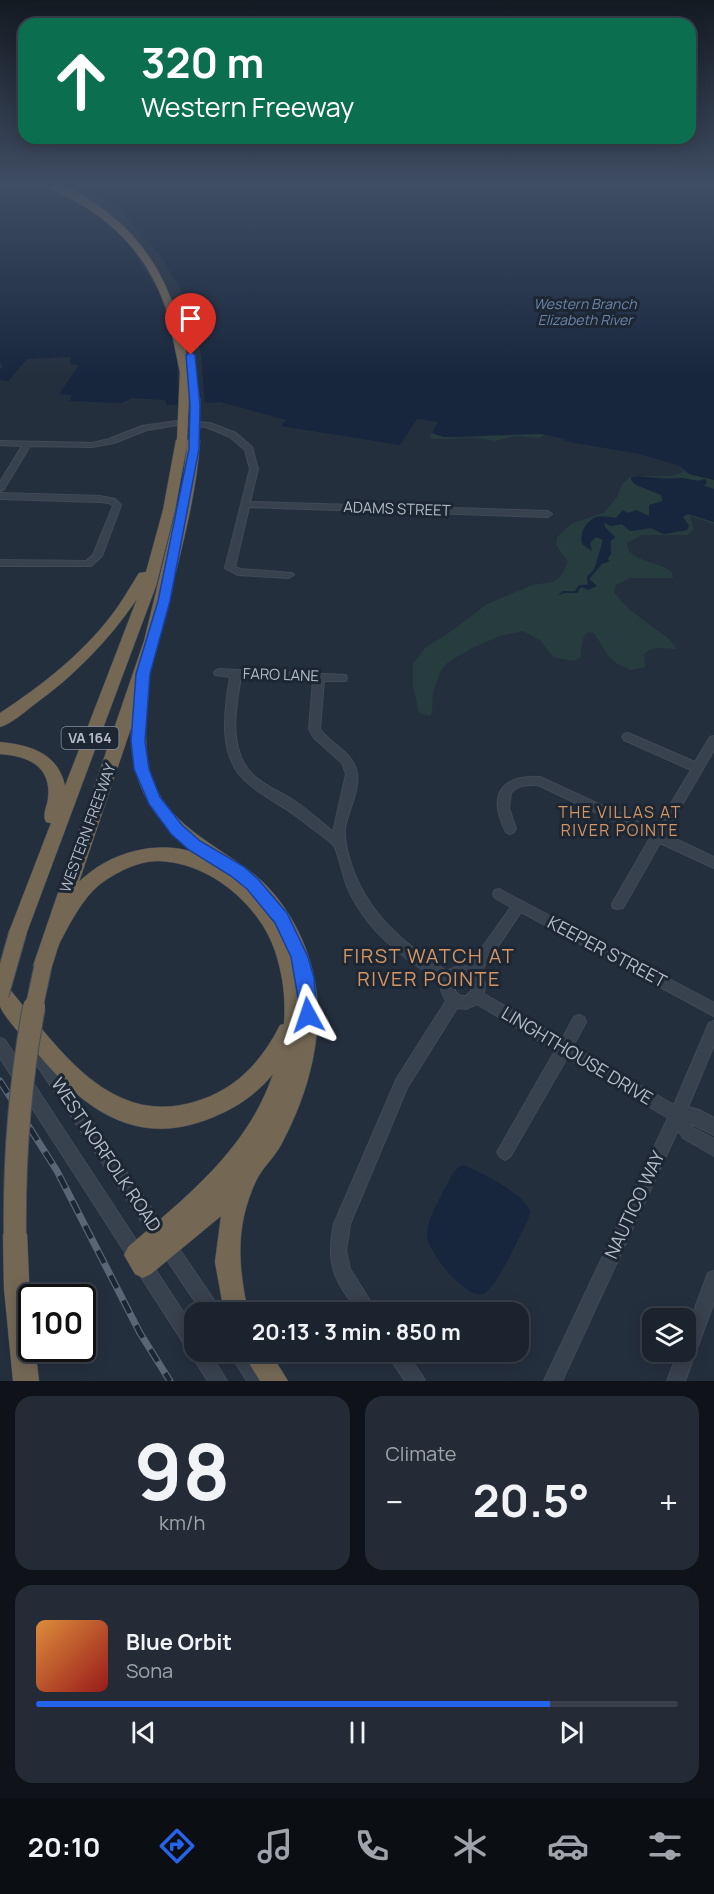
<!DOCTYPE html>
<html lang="en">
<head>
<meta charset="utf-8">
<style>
  :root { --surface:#1b232e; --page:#242b36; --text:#f1f3f6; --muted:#a0a4aa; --line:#39404a; --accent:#2563eb }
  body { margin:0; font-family:Manrope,sans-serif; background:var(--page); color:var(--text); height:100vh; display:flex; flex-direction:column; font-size:22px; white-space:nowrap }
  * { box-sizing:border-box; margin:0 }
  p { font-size:20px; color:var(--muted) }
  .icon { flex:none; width:33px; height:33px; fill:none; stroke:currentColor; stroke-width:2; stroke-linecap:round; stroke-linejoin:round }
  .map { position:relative; height:1381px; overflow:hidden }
  .panel { display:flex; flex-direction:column; gap:15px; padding:15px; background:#0f1319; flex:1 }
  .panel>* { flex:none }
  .guide { position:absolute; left:18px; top:18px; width:678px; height:126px; border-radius:18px; box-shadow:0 3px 15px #0003,0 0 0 2px var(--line); background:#0b6e4f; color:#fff; overflow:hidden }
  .controls { position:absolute; left:642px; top:1308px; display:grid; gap:12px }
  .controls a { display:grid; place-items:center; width:54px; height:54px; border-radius:12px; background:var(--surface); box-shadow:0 3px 15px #0003,0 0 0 2px var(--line); font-size:30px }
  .speed { position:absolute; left:18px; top:1284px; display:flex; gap:12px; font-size:30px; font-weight:700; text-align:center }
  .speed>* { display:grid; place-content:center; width:78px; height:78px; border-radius:50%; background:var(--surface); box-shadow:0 3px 15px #0003,0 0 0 2px var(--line); line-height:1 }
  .speed .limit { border:3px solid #111; border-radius:9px; background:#fff; color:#111 }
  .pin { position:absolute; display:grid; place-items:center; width:51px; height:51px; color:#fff; margin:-62px -26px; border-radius:50% 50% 50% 0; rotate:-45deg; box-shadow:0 0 6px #0007 }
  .pin .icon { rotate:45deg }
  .me { position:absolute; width:66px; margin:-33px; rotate:355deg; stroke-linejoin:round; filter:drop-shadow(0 0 4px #0008) }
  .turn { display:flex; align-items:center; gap:21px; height:126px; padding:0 24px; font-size:27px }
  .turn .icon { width:78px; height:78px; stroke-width:2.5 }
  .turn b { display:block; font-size:42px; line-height:51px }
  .big { font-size:45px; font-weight:700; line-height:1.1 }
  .panel .card { flex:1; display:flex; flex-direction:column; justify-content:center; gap:9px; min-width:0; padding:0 21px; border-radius:18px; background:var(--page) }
  .panel .dial { align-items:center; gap:0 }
  .dial b { font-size:78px; line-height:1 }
  .song { display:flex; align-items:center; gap:18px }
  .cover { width:72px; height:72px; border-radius:9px; background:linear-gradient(135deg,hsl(30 70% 55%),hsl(0 70% 35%)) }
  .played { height:6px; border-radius:3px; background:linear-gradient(90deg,var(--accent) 80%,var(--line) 80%) }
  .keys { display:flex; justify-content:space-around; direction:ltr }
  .heat { display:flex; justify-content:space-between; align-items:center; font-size:33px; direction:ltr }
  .panel .tiles { flex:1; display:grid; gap:15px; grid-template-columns:1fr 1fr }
  .card:last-child { grid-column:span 2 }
  .trip { position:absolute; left:184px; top:1302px; width:345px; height:60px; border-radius:18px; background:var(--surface); box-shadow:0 3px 15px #0003,0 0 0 2px var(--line); font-weight:700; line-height:60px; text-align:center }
  .tabs { display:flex; height:96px; justify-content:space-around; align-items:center; background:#0b0e12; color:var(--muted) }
  .tabs .icon { width:42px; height:42px }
  .tabs .on { color:var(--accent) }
  .tabs b { font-size:27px; color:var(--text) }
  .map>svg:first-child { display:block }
  .green { fill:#263c3f }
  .water { fill:#17263c }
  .pier { fill:#242f3e }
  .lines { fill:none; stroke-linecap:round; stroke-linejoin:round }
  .minor-casing { stroke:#414a57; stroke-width:2 }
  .highway-casing { stroke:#434c59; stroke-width:1 }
  .minor { fill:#38414e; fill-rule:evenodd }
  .highway { fill:#746855; fill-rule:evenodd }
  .rail-casing { stroke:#5a6575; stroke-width:7 }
  .rail { stroke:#1d2633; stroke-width:4.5; stroke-dasharray:14; stroke-linecap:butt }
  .highway-bridge-far3-casing { stroke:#434c59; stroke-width:9; stroke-linecap:butt }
  .highway-bridge-far2-casing { stroke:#434c59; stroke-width:11; stroke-linecap:butt }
  .highway-bridge-far1-casing { stroke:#434c59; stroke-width:19; stroke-linecap:butt }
  .highway-bridge-casing { stroke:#434c59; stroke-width:24; stroke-linecap:butt }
  .highway-bridge-far3 { stroke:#746855; stroke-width:8 }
  .highway-bridge-far2 { stroke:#746855; stroke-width:10 }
  .highway-bridge-far1 { stroke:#746855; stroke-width:17 }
  .highway-bridge { stroke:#746855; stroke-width:22 }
  .route { fill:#2563eb; stroke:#184099; stroke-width:1.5 }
  .labels { text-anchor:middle; stroke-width:6; stroke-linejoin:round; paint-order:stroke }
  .far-water-label { font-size:14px; font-style:italic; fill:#6d86a8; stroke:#1d2633 }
  .shield { fill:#1d2633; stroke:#878f9c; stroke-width:1.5 }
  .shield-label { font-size:14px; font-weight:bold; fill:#b4bcc9 }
  .street-label { font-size:15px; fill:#b4bcc9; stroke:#1d2633 }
  .neighbourhood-label { font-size:16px; letter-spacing:1.5px; fill:#d59563; stroke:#1d2633 }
  .near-street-label { font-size:18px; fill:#b4bcc9; stroke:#1d2633 }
  .near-neighbourhood-label { font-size:20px; letter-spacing:1.5px; fill:#d59563; stroke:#1d2633 }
</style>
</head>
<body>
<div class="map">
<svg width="714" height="1381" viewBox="0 0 714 1381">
  <rect width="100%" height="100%" fill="#242f3e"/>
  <g class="green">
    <path d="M432,433C461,446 514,426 546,435L539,438L515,436L495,441L477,438L434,439L429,437Z"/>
    <path d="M681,468L686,472L714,480V489L704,486V479C696,483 689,478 681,478C665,477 649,480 633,482L661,495L663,501L649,505V516L636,510L628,513L625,511L616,518C597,516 580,519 581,543L589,545L596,537L602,538C604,552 597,567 587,577L588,585L583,584L575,591H563V593H577L581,587H585L593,582L589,580L601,564L609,560L607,559L611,554V536L604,527L605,522L609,526L622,524L630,531L651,528L665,534L683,531L689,526L683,517L688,514L714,522V524L690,516L694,529L688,535H642L627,543C628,563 660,561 672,572L673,578H630L616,585L614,593L630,610L669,639L677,649C665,650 655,644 644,654L645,667L631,670L616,663L609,657L594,633L588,632C581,638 581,648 581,657L574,661L553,657L540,640L523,631L500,636L470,649L447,663L440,672L433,693L432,712L430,716L419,713L413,686V664L425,648L453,630L487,604L532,585L553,582L561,576L568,562L556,545L557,537L571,524L605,512L617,497L622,484L631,476H672L684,472Z"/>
  </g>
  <g class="water">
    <path d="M0,185H714V480L689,474L680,466L640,454L564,441L565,439L541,434L444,437L432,433L438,422L417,419L400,445L281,426L286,420L220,402L167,405L165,400L132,398L121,403L69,401L72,395L59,394L79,365L70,364L71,357H68L27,359L8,381L0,380V370L3,366L0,361Z"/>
    <path d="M637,476L669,479L682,478L699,481L705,479L707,482L704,486L714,489V522L688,514L683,517L689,526L687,530L663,534L651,528L630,531L622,524L612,526L604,523L605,527L615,537L610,542L611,554L607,559L610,561L602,564L589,579L597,586L588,590L581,587L577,593H565L558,595L563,591H575L579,585H588L587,577L594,570L603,540L596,537L590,542L592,551L583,545C579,535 586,521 596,517C602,515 610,517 616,518L623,510L628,513L636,510L649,516V505L663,501L661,495L636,485L631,480V477Z"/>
    <path d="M463,1165C481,1172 523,1193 530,1211L529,1217C521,1233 498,1285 485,1293C468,1303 428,1252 427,1237C426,1221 437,1204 444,1190C449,1181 453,1169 463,1165Z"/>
  </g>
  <path class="pier" d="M43,185H78L98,194L117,208L159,254L180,288L193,321L201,355L205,406L178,408L177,359L170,324L158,291L130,246L105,219L64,192Z"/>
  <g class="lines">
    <defs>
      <g id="minor">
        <path d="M177,421L210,423L236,433L252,447L258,469L250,502L548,511L552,514L548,517L249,507L235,567L240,569L292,573L294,575L289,578L238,575L225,568L250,469L245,450L230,437L206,427L177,425L147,430L114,443L92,447L30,446L4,489L0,491V482L22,446L0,445V441L92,443L109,439L142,426Z"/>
        <path d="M0,493L100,496L115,499L121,505L102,556L91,566H0V560L86,561L93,555L113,506L109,503L100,502L0,499Z"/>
        <path d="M219,669L346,675L347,678L346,681H324L320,729C330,744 350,750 356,769C362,787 348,810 345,828C344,840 347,852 351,864C367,913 404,945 447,971L460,965L469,966L511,907L495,898L493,894L495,890L499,889L714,1003V1016L521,912L480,973L485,984L484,994L562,1039L574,1017L579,1015L584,1017L586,1022L573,1046L674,1105L709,1023L714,1021V1045L688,1107L699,1110L714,1118V1135L690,1123L693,1128L714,1139V1156L683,1138L678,1130L562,1381H544L668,1118L567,1058L510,1157L505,1160L500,1157L497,1152L500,1147L555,1051L477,1004L466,1009L457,1008L407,1088L350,1224L346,1251L350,1269L377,1312H358C335,1280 325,1265 334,1224L397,1078L446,1001L441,990V982C402,958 365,929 347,886C343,876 338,852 334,846C330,840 315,831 309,826C290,809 268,800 249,784C217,759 224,712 230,677L215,675L214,673L215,671ZM241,677L313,680L309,729L314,738L342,763L346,774L333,832C320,821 307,809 293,800C280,792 264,786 253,775C228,751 235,709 241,677ZM460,978H465L471,983V991L466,996H460L455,991V983Z"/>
        <path d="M628,733L695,762L710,737L714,736V750L665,834L714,857V868L660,843L623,908L618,909L613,908L612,904L650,838L538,785C528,785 518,784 511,793L509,808L516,829L514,832L510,834L506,832C488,797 499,775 540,777L655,830L691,770L624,740L622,737L624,734Z"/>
        <path d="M31,1037L36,1039L218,1306L220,1312H202L26,1049L24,1044L26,1039Z"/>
        <path d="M0,1038L5,1040L195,1330V1352H209L227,1381H208L0,1058Z"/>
        <path d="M714,1271V1302L685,1381H667L678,1352H686V1332L708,1273Z"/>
        <path d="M229,1352H248L267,1381H247Z"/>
        <path d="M386,1352H405L422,1375L425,1381H405Z"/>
      </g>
      <g id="highway">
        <path d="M64,185H74L75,186L71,188Z"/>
        <path d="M182,437L188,440L175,510L156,586L27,932L25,938L18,940L11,938L9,932L51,823L46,822C42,814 47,807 48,799C52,766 28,756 0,754V742C30,745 58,753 65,786L137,599C109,640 75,675 35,704C24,712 13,723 0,727V713C41,686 81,655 111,616C122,602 130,587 139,573L146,572L163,510L176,440Z"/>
        <path d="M194,437L200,440C197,489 184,540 172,587C168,606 163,625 157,644C155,652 149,663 149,671C148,703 142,740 150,772C164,824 216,844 255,875C290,904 313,952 317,997C321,1049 305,1100 281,1145C274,1158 262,1168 256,1181C235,1226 238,1265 248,1312H224L215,1262L221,1216L151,1274L143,1278L135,1274L124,1255L128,1247C186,1197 248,1149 273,1074C255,1096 233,1110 206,1120C133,1147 82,1107 37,1053C29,1044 2,1015 0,1006C0,999 0,990 0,983L7,986C58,1047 111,1133 203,1099C239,1086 263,1059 280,1025L284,1024C286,999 283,975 275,951C259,904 209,862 158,861C137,861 115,873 99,885C83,898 70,923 60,942C56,951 54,962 50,972L43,975L36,972L33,966L144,641L182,485L188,440ZM131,728C129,782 153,822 196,853C156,839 108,853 79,882Z"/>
        <path d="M15,1222L23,1226L27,1234L32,1348H35L39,1381H13L4,1288L3,1234L7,1226Z"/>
        <path d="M242,1352H270L288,1381H260Z"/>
      </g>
    </defs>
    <use href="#minor" class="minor-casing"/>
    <use href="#highway" class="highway-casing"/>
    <use href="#minor" class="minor"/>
    <use href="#highway" class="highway"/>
    <defs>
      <path id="rail" d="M0,1081L57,1171L140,1333L170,1381"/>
    </defs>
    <use href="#rail" class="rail-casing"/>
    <use href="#rail" class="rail"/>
    <defs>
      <path id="highway-bridge-far3" d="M52,185C113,211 156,255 174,321"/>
      <g id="highway-bridge-far2">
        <path d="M174,319L185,372L182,440"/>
        <path d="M194,440L195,398"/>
      </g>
      <g id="highway-bridge-far1">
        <path d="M0,995L18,932"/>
        <path d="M34,1008L43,966"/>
      </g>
      <path id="highway-bridge" d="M15,1234C14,1157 20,1082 34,1007"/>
    </defs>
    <use href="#highway-bridge-far3" class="highway-bridge-far3-casing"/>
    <use href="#highway-bridge-far2" class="highway-bridge-far2-casing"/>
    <use href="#highway-bridge-far1" class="highway-bridge-far1-casing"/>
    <use href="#highway-bridge" class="highway-bridge-casing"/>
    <use href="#highway-bridge-far3" class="highway-bridge-far3"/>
    <use href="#highway-bridge-far2" class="highway-bridge-far2"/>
    <use href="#highway-bridge-far1" class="highway-bridge-far1"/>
    <use href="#highway-bridge" class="highway-bridge"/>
  </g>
  <linearGradient id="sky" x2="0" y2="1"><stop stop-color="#141a22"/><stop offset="0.49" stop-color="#3f4d63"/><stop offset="1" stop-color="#3f4d63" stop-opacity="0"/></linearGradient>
  <rect width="714" height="378" fill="url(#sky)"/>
  <path class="route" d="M191,352L195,355L200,405L199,449L170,601L150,674L145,741L149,769L160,797L182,825L200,841L243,866L258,879L287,913L308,957L314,978L317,1015L315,1021L308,1024L302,1021L291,957L275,923L247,889L231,876L189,850L171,834L149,804L134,769L131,741L136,674L158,601L189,449L190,405L186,355Z"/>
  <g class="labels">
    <g class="far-water-label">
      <text x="585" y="309">Western Branch<tspan x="585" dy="16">Elizabeth River</tspan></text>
    </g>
    <rect class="shield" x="61.5" y="727" width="57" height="22" rx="4.5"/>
    <g class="shield-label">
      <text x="90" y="743">VA 164</text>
    </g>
    <g class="street-label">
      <text transform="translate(397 509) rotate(2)" y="5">ADAMS STREET</text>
      <text transform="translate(281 675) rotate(2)" y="5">FARO LANE</text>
      <text transform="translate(88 828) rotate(-70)" y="5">WESTERN FREEWAY</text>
    </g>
    <g class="neighbourhood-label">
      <text x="620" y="818">THE VILLAS AT<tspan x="620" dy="18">RIVER POINTE</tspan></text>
    </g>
    <g class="near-street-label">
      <text transform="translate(607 952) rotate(28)" y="6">KEEPER STREET</text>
      <text transform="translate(577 1056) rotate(31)" y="6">LINGHTHOUSE DRIVE</text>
      <text transform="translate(106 1155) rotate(56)" y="6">WEST NORFOLK ROAD</text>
      <text transform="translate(635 1205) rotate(-65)" y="6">NAUTICO WAY</text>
    </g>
    <g class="near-neighbourhood-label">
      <text x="429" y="963">FIRST WATCH AT<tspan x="429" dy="23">RIVER POINTE</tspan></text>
    </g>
  </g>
</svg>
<div class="controls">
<a><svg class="icon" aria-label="layers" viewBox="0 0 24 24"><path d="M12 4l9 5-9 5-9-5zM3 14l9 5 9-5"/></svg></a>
</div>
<div class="speed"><div class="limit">100</div></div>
<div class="pin" style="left:191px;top:355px;background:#d93025"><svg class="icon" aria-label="arrive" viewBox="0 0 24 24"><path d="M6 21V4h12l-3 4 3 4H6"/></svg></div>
<svg class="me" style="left:308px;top:1015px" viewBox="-20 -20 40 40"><path d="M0-17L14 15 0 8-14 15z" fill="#2563eb" stroke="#fff" stroke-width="4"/></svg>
<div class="trip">20:13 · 3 min · 850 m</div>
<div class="guide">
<div class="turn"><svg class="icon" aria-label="ahead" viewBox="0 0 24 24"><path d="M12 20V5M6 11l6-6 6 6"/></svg><div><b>320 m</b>Western Freeway</div></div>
</div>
</div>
<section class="panel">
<div class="tiles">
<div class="card dial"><b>98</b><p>km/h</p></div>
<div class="card"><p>Climate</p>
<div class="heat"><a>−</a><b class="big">20.5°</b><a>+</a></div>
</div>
<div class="card">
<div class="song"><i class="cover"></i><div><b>Blue Orbit</b><p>Sona</p></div></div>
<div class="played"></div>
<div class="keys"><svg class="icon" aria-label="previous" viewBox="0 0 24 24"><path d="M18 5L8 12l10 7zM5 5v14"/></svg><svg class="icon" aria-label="pause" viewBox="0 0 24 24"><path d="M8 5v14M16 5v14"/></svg><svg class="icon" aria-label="next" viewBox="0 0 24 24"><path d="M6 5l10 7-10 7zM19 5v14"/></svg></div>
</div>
</div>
</section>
<nav class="tabs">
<b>20:10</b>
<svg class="icon on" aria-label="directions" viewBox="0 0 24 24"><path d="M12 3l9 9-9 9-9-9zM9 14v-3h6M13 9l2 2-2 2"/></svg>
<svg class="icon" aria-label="music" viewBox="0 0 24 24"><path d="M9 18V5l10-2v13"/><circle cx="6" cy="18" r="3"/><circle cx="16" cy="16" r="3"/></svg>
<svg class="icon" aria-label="phone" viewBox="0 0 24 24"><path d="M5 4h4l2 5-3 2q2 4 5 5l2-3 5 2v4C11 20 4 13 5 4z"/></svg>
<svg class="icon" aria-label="climate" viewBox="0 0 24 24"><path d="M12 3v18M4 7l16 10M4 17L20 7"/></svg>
<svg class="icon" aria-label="car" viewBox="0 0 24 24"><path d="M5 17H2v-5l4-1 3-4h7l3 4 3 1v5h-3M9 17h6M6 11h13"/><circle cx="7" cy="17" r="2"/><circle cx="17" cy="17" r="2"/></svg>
<svg class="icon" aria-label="filters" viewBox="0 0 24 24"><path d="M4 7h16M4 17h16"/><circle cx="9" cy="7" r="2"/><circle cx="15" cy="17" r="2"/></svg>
</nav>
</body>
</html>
